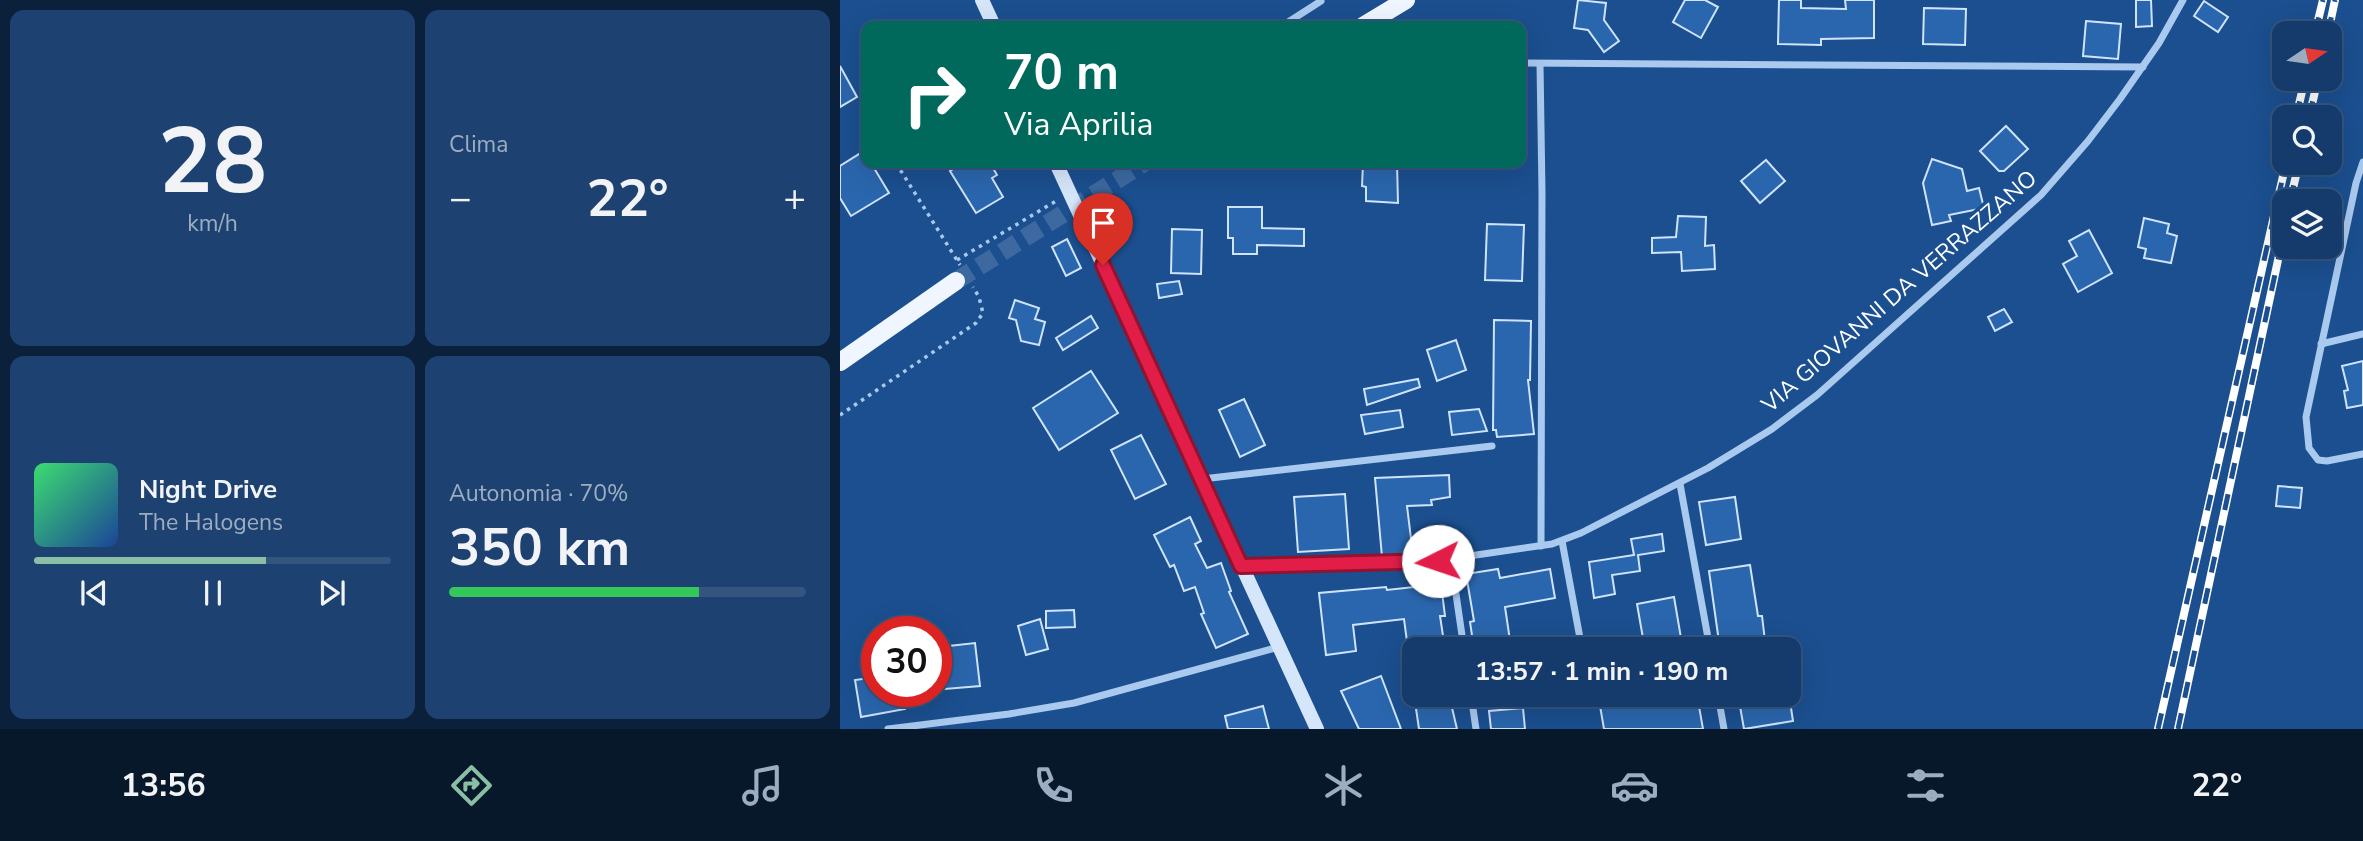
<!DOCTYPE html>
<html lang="it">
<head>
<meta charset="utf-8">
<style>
  :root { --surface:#143b6b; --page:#1d4271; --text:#f1f3f6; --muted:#9dadc1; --line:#33557e; --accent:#8abfa5 }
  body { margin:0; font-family:"Nunito Sans",sans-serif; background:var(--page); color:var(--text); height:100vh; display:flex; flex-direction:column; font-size:26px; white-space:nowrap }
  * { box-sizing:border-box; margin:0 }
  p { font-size:23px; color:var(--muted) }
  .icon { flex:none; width:38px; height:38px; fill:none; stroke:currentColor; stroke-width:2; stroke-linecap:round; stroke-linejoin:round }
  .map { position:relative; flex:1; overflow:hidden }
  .drawer { display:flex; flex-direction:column; gap:10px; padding:10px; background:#0b203b; width:840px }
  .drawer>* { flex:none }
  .guide { position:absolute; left:21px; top:21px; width:665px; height:147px; border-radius:14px; box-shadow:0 7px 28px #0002,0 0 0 2px var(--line); background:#00695c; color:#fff; overflow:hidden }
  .needle { width:46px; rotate:77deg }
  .tools { position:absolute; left:1432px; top:21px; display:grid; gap:14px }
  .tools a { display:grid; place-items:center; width:70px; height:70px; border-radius:14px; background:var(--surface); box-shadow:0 7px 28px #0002,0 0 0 2px var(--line); font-size:35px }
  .speed { position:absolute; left:21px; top:616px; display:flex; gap:14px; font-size:35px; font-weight:700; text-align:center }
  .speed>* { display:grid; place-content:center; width:91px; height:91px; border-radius:50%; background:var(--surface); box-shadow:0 7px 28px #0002,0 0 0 2px var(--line); line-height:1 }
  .speed .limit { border:10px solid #d22; background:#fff; color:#111 }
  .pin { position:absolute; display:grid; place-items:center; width:60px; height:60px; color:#fff; margin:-72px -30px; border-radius:50% 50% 50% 0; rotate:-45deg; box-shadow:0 0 7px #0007 }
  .pin .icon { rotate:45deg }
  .me { position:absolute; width:77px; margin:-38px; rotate:266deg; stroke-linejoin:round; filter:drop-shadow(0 0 5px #0008) }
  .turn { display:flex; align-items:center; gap:24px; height:147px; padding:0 28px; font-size:32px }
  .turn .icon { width:91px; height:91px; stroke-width:2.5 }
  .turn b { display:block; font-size:49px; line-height:60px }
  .big { font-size:52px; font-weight:700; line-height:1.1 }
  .drawer .widget { flex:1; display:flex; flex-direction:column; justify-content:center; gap:10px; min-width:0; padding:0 24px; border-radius:14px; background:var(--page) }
  .drawer .dial { align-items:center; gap:0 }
  .dial b { font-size:91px; line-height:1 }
  .song { display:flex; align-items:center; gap:21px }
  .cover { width:84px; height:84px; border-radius:10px; background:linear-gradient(135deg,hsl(140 70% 55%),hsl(220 70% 35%)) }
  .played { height:7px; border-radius:4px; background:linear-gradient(90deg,var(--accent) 65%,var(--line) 65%) }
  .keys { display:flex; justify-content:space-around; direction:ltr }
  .heat { display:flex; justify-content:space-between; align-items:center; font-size:38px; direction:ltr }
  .charge { height:10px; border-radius:5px; background:linear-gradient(90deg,#34c759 70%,var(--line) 0) }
  .drawer .tiles { flex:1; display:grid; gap:10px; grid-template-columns:repeat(2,1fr) }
  .trip { position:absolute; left:562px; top:637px; width:399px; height:70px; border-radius:14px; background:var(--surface); box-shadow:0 7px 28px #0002,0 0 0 2px var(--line); font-weight:700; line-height:70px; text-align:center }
  .dock { display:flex; height:112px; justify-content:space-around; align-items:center; background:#08182b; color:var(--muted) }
  .dock .icon { width:49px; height:49px }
  .dock .selected { color:var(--accent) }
  .dock b { font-size:32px; color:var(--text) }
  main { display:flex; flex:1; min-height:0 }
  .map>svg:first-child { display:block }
  .building { fill:#2a66ad; stroke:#cfe3fa; stroke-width:2 }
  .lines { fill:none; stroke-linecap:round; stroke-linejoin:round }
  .primary-tunnel { stroke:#3d69a0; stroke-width:18; stroke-dasharray:18 9; stroke-linecap:butt }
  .path { stroke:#a9c9ee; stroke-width:3.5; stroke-dasharray:3.5 5; stroke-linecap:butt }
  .street { stroke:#a9c9ee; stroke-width:7 }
  .secondary { stroke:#d6e6fa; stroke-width:14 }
  .primary { stroke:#f0f6ff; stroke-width:18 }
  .rail-casing { stroke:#fff; stroke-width:8 }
  .rail { stroke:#1b4f8f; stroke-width:5; stroke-dasharray:16; stroke-linecap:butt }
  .route-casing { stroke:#92132f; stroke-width:18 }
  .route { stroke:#e11d48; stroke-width:12 }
  .labels { text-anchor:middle; stroke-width:7; stroke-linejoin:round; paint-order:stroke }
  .street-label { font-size:23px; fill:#fff; stroke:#1b4f8f }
</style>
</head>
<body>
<main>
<section class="drawer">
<div class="tiles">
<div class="widget dial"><b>28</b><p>km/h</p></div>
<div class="widget"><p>Clima</p>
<div class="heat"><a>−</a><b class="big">22°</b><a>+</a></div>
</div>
<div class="widget">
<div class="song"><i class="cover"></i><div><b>Night Drive</b><p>The Halogens</p></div></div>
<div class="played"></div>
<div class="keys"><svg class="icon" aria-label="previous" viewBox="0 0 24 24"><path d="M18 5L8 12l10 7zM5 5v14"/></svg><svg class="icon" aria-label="pause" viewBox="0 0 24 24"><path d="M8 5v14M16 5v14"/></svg><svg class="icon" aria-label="next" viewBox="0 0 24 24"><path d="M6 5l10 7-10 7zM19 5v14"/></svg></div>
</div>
<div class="widget"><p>Autonomia · 70%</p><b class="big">350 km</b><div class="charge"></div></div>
</div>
</section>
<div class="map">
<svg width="1523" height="729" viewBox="0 0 1523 729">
  <rect width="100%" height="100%" fill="#1b4f8f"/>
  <g class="building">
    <path d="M738,0L766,3L764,20L779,41L764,52L748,30L734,28Z"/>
    <path d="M845,0H865L878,7L861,38L833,22Z"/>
    <path d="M939,0H961V8L1006,9L1005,0H1034V38L981,39V45L938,44Z"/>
    <path d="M1296,0H1311L1312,26L1296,27Z"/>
    <path d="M1364,1L1388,17L1378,32L1354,16Z"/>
    <path d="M1084,8L1126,9L1125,45L1083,44Z"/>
    <path d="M1246,21L1281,24L1278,59L1243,56Z"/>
    <path d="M0,66L17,97L0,107Z"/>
    <path d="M1166,126L1188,149L1164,171H1159L1140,151Z"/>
    <path d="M24,151L26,163H31L49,193L11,216L0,198V166Z"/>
    <path d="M1092,159L1122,169L1127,191L1139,188L1144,208L1109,215L1111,221L1092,225L1083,183Z"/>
    <path d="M926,160L945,181L920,203L901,181Z"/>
    <path d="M124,163H150L157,175L152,178L163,197L136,213L110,171Z"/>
    <path d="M523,163H557L558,203L526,201V187L522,186Z"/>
    <path d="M388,207H422V228L464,229V246L417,245V254H393V238H388Z"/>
    <path d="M838,216L866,217L865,246L874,245L875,269L842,271L841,252L812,253V238L836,237Z"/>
    <path d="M1304,218L1329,224L1327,233L1337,236L1331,263L1304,258L1306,249L1298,247Z"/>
    <path d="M647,224L684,225L682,281L645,280Z"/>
    <path d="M332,229L362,230L361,274L331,273Z"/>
    <path d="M1249,230L1272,273L1238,292L1223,264L1237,256L1229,241Z"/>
    <path d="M227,239L241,268L226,276L212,247Z"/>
    <path d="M339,281L342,294L319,298L317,284Z"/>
    <path d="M175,300L199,308L195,319L205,322L199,345L181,341L176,320L169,318Z"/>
    <path d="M1164,309L1172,322L1155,331L1148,317Z"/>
    <path d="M251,316L258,328L223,350L216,338Z"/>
    <path d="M654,320L691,321L690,380H688L694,434L657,437L656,430H653Z"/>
    <path d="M616,340L626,370L597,381L587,350Z"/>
    <path d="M1523,361V405L1507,408L1504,391L1508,390L1502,366Z"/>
    <path d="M251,371L278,413L219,450L193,408Z"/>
    <path d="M578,379L580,387L527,405L524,389Z"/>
    <path d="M404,399L425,445L400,457L379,410Z"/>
    <path d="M639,409L647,431L612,435L609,412Z"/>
    <path d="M560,410L563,427L525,434L521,415Z"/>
    <path d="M301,435L326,484L295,499L271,450Z"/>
    <path d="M609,475L610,497L591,500L592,505L567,506L573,555L542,557L535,478Z"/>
    <path d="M1438,486L1462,488L1460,508L1436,506Z"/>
    <path d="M505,494L509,549L458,552L454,497Z"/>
    <path d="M895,497L901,539L866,545L859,502Z"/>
    <path d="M350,517L361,541L355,544L367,568L381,563L391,591L389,592L408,634L376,648L361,614L364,613L355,587L344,591L334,565L330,567L314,535Z"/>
    <path d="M822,534L824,551L798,555L800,571L772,575L775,594L754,598L749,562L794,555L791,539Z"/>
    <path d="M910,565L918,616H922L926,649H880L869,571Z"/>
    <path d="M658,569L660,578L710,569L715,598L665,607L671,647L634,649L630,622L634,621L626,574Z"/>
    <path d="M601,584L605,616H600L605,649H568L564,619L513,625L516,651L486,655L479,593L546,587L547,590Z"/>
    <path d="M834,597L841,638L804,644L797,604Z"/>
    <path d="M234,610L235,627L206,628V611Z"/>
    <path d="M200,619L208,649L186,655L178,626Z"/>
    <path d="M135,643L140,686L105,689L100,647Z"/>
    <path d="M541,676L561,729H519L501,691Z"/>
    <path d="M37,677V691H63L65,709L21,717L15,680Z"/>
    <path d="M574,695H609L617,729H579Z"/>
    <path d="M846,695H857L863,729H764L760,706L793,700V703Z"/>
    <path d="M898,695H949L953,721L904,729Z"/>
    <path d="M423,706L429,729H388L385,716Z"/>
    <path d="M683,708L685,729H651L649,711Z"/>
  </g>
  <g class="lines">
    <path class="primary-tunnel" d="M116,281L304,163"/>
    <g class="path">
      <path d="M56,163L120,265"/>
      <path d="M117,260L216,201"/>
      <path d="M0,415L136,323L143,313L139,297L133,287"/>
    </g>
    <g class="street">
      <path d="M442,26L481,1"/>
      <path d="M681,63L1303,67"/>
      <path d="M700,64L702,192L701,546"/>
      <path d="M1523,162L1516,183L1466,417L1469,448L1478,460L1487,461L1523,454"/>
      <path d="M1481,344L1523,334"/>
      <path d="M362,479L652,446"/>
      <path d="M840,484L870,649"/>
      <path d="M722,541L742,649"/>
      <path d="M611,560L624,649"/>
      <path d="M401,566L588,562L712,544L741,533L868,468L932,429L977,395L1201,195L1248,141L1280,99L1319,43L1343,0"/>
      <path d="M631,695L636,729"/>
      <path d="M878,695L884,729"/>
      <path d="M48,729L169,714L234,703L439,647"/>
    </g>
    <g class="secondary">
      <path d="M142,0L154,26"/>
      <path d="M216,163L477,729"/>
    </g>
    <g class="primary">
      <path d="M523,26L566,0"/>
      <path d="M0,362L116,281"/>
    </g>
    <defs>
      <g id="rail">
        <path d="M1475,33L1483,0"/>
        <path d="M1488,33L1495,0"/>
        <path d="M1456,117L1465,79"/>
        <path d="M1469,117L1478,79"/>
        <path d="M1450,201L1459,163"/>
        <path d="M1318,729L1446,163"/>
        <path d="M1338,729L1444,232"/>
      </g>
    </defs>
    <use href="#rail" class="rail-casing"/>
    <use href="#rail" class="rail"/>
  </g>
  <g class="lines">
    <defs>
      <path id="route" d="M263,265L401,566L598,561"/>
    </defs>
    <use href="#route" class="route-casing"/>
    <use href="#route" class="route"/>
  </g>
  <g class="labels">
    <g class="street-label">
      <text transform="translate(1059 291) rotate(-41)" y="8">VIA GIOVANNI DA VERRAZZANO</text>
    </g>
  </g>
</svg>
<div class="tools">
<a><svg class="needle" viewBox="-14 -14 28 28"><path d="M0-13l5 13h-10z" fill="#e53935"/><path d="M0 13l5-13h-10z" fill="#9dadc1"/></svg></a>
<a><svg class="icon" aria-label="search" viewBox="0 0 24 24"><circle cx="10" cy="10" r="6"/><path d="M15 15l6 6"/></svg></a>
<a><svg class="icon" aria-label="layers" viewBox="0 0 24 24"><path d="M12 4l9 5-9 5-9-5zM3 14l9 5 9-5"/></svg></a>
</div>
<div class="speed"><div class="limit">30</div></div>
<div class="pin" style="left:263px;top:265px;background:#d93025"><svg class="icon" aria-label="arrive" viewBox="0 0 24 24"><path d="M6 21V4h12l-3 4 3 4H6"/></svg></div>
<svg class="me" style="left:598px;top:561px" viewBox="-20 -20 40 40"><circle r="19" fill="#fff"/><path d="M0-13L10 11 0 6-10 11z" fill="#e11d48"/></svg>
<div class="trip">13:57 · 1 min · 190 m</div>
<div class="guide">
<div class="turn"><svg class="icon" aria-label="right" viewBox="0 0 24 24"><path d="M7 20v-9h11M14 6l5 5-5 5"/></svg><div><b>70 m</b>Via Aprilia</div></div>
</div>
</div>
</main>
<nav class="dock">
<b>13:56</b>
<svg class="icon selected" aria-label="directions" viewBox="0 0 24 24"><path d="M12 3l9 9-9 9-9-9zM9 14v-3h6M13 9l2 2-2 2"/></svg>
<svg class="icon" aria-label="music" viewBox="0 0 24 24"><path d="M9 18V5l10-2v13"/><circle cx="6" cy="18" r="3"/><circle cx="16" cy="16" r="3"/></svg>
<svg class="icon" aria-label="phone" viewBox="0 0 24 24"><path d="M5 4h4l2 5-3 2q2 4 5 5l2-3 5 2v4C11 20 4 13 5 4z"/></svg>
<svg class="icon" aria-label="climate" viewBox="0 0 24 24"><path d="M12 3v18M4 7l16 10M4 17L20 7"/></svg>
<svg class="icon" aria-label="car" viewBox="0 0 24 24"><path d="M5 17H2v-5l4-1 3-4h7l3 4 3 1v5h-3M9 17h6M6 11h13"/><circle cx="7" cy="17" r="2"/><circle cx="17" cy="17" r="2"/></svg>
<svg class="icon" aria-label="filters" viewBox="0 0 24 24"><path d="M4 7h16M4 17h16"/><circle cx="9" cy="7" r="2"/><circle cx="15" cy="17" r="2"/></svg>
<b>22°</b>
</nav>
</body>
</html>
